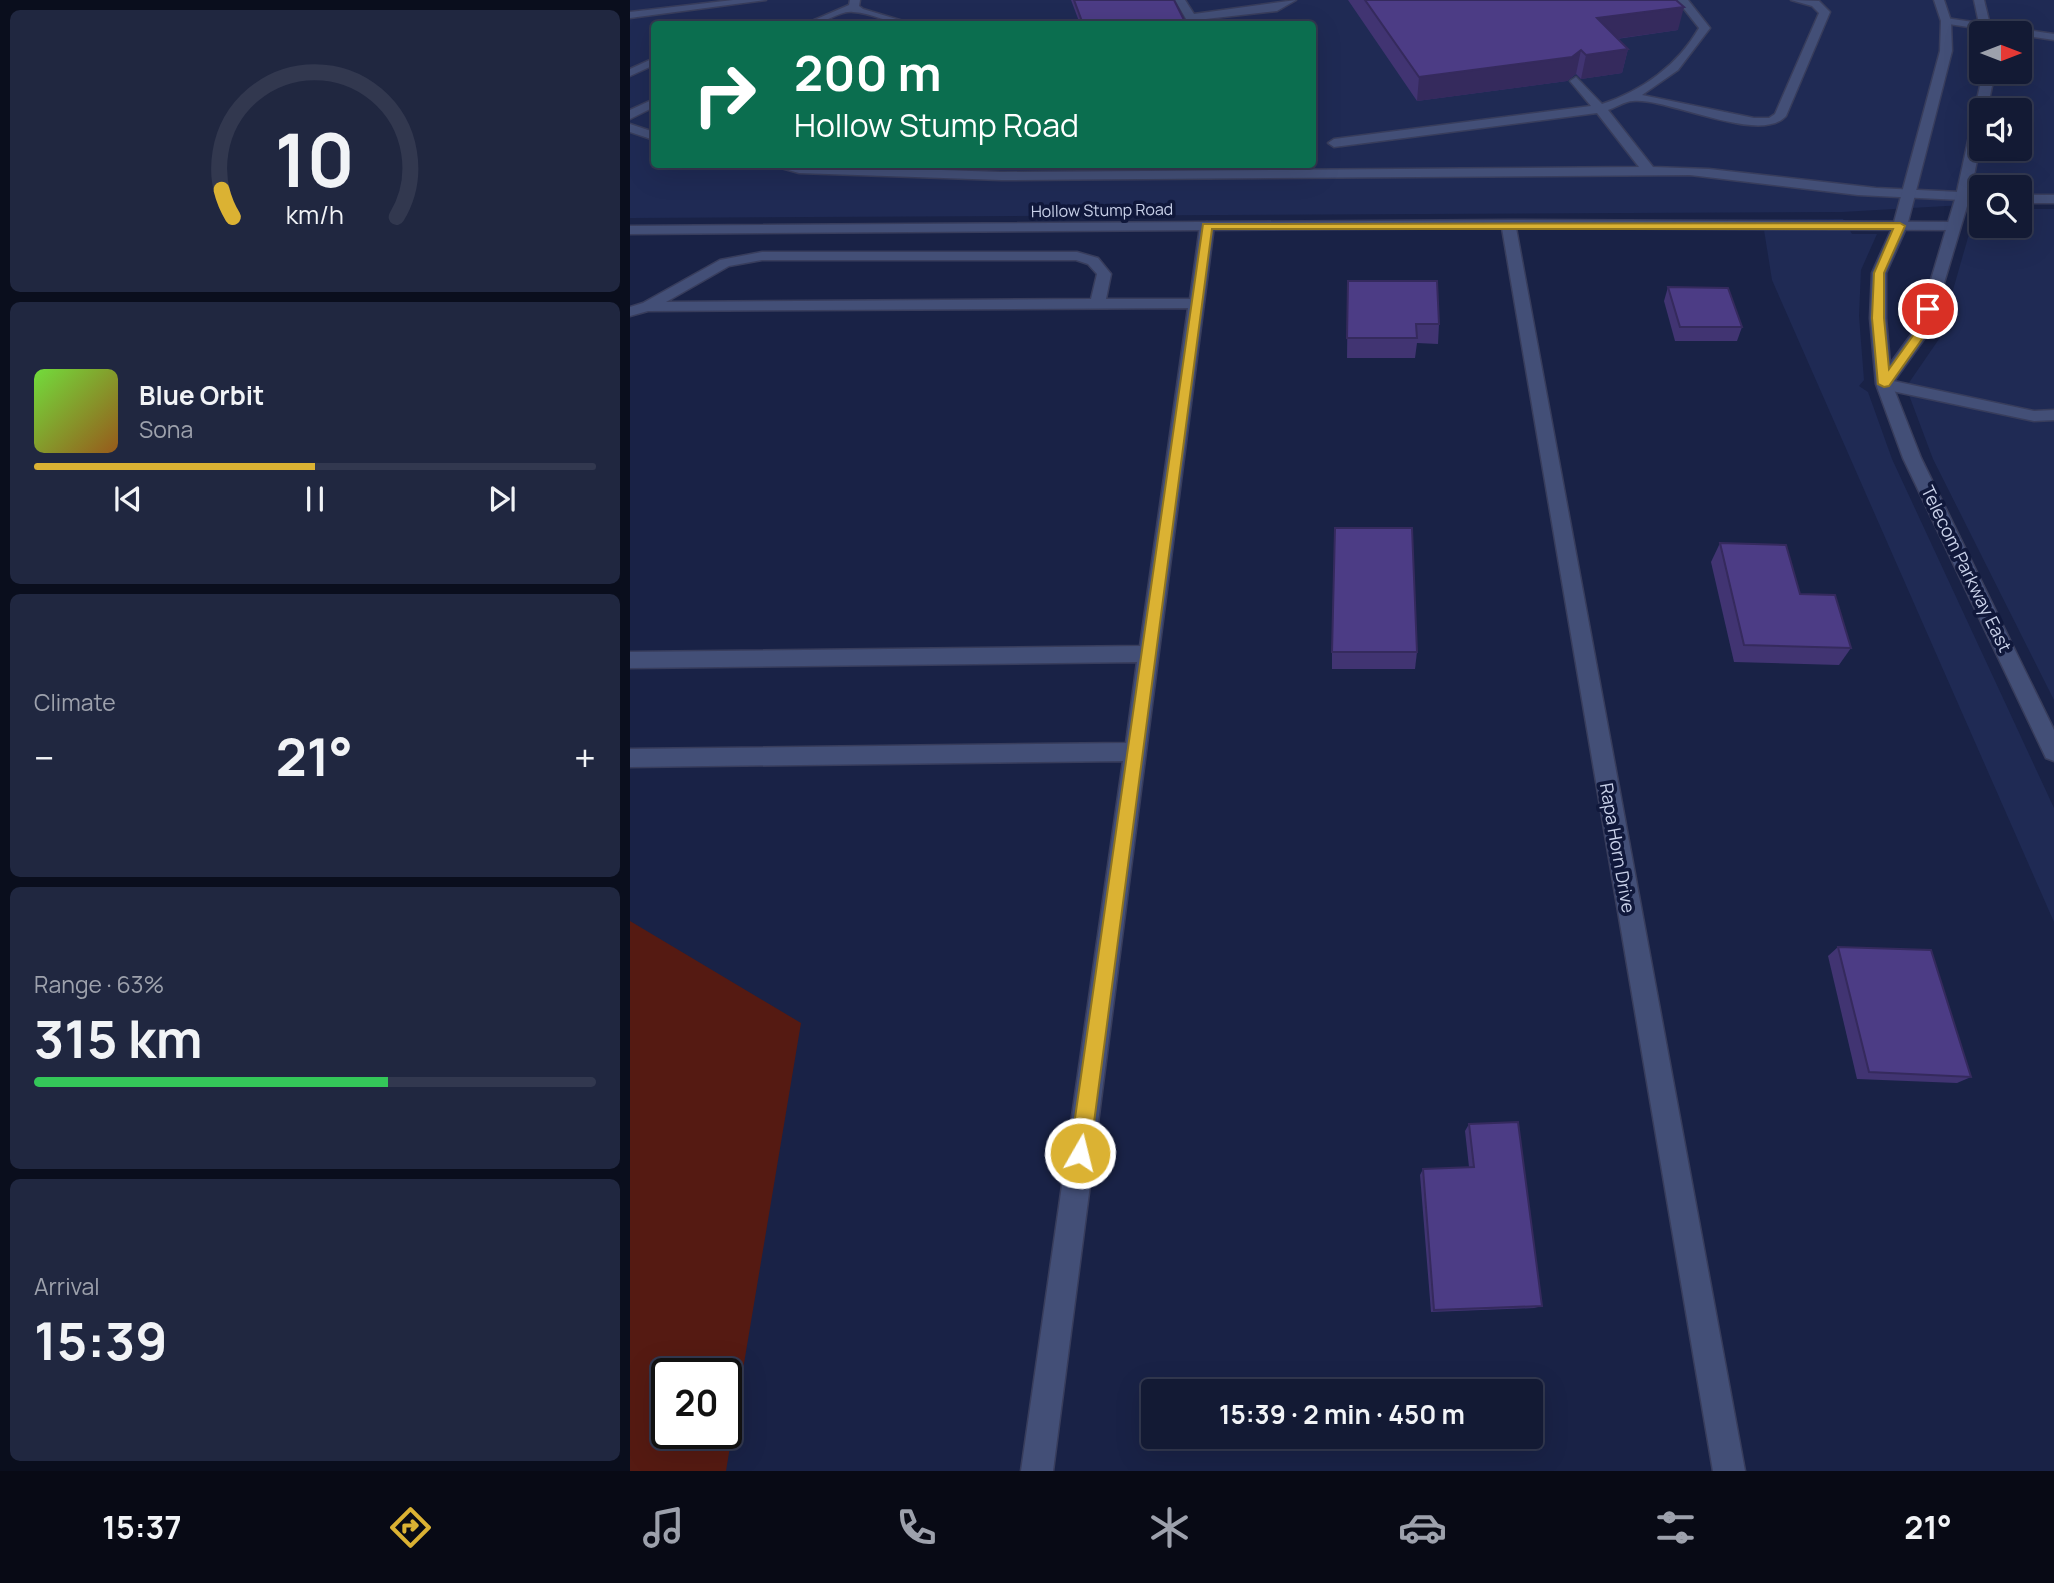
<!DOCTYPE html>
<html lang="en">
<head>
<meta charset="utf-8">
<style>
  :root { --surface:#131a34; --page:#202740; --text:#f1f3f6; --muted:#9da1ac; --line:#32384f; --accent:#dbb233 }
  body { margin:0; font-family:Manrope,sans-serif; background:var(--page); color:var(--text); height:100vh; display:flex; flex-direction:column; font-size:26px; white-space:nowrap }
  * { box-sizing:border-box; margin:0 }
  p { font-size:23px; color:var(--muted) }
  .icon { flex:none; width:38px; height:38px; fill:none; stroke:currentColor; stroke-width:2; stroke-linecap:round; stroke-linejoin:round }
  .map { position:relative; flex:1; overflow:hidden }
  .side { display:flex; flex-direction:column; gap:10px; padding:10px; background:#0a0e1d; width:630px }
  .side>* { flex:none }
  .banner { position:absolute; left:21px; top:21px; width:665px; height:147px; border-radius:7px; box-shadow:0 7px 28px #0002,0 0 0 2px var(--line); background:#0b6e4f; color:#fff; overflow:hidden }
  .needle { width:46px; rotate:90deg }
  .controls { position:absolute; left:1339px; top:21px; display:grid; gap:14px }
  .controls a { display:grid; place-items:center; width:63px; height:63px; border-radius:7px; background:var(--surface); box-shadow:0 7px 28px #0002,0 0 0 2px var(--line); font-size:35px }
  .speed { position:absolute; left:21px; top:1358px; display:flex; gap:14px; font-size:35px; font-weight:700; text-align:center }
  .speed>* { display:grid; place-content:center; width:91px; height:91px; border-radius:50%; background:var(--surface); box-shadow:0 7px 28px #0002,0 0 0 2px var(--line); line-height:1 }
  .speed .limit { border:4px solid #111; border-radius:10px; background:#fff; color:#111 }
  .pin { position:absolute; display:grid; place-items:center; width:60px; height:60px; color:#fff; margin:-30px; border:4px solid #fff; border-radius:50%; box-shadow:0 2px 7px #0007 }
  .me { position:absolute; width:77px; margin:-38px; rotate:8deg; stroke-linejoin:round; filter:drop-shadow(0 0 5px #0008) }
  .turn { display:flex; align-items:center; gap:24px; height:147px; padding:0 28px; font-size:32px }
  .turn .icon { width:91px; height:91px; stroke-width:2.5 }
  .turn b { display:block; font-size:49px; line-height:60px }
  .big { font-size:52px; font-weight:700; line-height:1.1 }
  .side .tile { flex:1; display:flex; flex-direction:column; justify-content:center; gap:10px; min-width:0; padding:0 24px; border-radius:10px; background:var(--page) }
  .side .dial { align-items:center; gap:0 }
  .dial svg { height:182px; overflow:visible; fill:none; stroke:var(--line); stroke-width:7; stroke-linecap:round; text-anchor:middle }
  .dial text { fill:var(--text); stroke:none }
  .song { display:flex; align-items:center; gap:21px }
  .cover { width:84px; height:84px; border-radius:10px; background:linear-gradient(135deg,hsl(100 70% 55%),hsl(30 70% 35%)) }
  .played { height:7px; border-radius:4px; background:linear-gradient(90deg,var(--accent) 50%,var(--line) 50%) }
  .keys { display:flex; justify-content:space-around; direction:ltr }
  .heat { display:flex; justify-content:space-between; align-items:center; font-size:38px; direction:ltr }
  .charge { height:10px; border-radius:5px; background:linear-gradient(90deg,#34c759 63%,var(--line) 0) }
  .trip { position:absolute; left:511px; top:1379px; width:402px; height:70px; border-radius:7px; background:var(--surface); box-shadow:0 7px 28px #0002,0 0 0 2px var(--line); font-weight:700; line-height:70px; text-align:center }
  .dock { display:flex; height:112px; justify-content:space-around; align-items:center; background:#080a15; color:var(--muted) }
  .dock .icon { width:49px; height:49px }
  .dock .selected { color:var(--accent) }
  .dock b { font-size:32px; color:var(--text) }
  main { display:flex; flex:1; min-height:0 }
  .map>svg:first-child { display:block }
  .built { fill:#1f2a54; fill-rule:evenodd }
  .green { fill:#551a12; fill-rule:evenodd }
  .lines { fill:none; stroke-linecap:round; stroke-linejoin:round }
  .lane-casing { stroke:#383d5c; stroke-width:3 }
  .street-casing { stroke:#383d5c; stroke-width:3 }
  .secondary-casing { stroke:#383d5c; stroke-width:3 }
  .lane { fill:#434f77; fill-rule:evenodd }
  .street { fill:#434f77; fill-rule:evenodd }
  .secondary { fill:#434f77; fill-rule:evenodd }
  .wall { fill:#413472 }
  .shaded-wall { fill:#352a5d }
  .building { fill:#4c3c85; stroke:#352a5d; stroke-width:2 }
  .route { fill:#dbb233; stroke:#8e7421; stroke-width:2 }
  .labels { text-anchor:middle; stroke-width:7; stroke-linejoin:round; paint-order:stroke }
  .far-street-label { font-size:16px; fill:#c9d1e9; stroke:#10183b }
  .street-label { font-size:18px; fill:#c9d1e9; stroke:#10183b }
</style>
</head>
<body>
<main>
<section class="side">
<div class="tile dial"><svg viewBox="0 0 100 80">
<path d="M14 69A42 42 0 1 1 86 69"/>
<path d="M14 69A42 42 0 0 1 9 57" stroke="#dbb233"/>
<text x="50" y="56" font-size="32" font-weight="700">10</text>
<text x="50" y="72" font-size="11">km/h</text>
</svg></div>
<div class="tile">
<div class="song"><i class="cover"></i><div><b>Blue Orbit</b><p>Sona</p></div></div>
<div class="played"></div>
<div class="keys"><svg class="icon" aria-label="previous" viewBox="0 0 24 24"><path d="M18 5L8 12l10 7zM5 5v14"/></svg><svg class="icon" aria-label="pause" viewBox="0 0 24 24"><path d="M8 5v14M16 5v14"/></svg><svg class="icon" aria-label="next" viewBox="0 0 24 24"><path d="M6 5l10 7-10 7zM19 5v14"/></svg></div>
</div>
<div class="tile"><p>Climate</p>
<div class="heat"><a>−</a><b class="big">21°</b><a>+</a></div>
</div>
<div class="tile"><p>Range · 63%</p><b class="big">315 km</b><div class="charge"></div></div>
<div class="tile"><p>Arrival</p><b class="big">15:39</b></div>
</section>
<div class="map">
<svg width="1424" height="1471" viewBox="0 0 1424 1471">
  <rect width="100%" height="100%" fill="#192246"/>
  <g class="built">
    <path d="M0,0H1424V202H1390V187H1351V204L1212,212L0,218ZM24,24H682V164H24ZM1351,33H1390V72H1351ZM1351,110H1390V149H1351Z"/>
    <path d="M1390,209H1424V700L1303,459L1276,387L1309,339L1339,234H1345L1341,228L1346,211H1351V226H1390Z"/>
    <path d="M1213,219L1222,234H1247L1231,270L1229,316L1234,380L1229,386L1238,392L1262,459L1424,808V922L1142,280L1134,230L487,227L449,223Z"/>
  </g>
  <path class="green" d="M0,921L171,1023L96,1471H0ZM37,1374H96V1433H37Z"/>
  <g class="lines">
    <defs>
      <g id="lane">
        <path d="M103,0H136L0,18V12Z"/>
        <path d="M220,0H230L229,6L233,9L283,24C262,26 244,13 223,12C209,10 193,26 175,24L219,5Z"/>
        <path d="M545,0H555L564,14L666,0L647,11L567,20L569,24H559Z"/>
        <path d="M1047,0H1058L1080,28L1048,70L1012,95L1124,118H1139L1145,114L1189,13L1182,6L1161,0L1189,1L1200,12L1156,116C1130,145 1039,98 1003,101C995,101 985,108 978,110L1023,167L1079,169L1246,188L1351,193V201L1228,195L1060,175L371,180L169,173L137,164L371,172L1009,167L967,113L704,147L698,143L704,139L961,106L940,81L946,77L972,104C1012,91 1048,65 1069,28Z"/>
        <path d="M1316,18L1424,34V40L1312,23V19Z"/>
        <path d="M24,58V65L0,76V69Z"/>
        <path d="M24,99V107L0,119V110Z"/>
        <path d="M0,124L24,132V140L0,132Z"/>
        <rect x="1390" y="195" width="34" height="8"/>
        <path d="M577,222L584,226L423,1471H391L493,761L0,767V749L496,743L507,662L0,668V652L510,646L558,308L18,311L0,316V307L13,303L90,260L132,252H447L468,258L481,274L476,299H560L570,226ZM132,260H446L458,264L467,274L461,299L36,302L99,266Z"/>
        <path d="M1254,379L1404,411L1424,410V420L1404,421L1248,388V380Z"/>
      </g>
      <path id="street" d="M878,220L1323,222L1330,226L1323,230L886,228L1115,1471H1083L872,228L0,234V226Z"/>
      <g id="secondary">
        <path d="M1304,0H1314L1321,21L1322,51L1277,226L1256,273V318L1260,364L1281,335L1300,283L1326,196L1353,72H1365L1357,110H1351V140L1340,196L1314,283L1297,335L1262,384L1291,458L1424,730V761L1416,758L1273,458L1246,384L1240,318L1242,273L1263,226L1310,51L1311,21Z"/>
        <path d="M1344,0H1354L1362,33H1351Z"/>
      </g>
    </defs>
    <use href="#lane" class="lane-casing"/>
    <use href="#street" class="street-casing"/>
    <use href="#secondary" class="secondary-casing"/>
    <use href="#lane" class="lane"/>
    <use href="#street" class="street"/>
    <use href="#secondary" class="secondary"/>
  </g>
  <g class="wall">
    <path d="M441,0H544L554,24H450Z"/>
    <path d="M718,0H1046L1048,30L987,39L998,49L992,73L951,79L946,74L937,81L787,101Z"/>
    <path d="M718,281L809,324L808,344L787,343L785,358H717Z"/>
    <path d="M1038,287L1112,327L1107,341H1045L1034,301Z"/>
    <path d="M1090,543L1170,594L1221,648L1209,665L1104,662L1081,562Z"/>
    <path d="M702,652H787L785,669H702Z"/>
    <path d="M1208,947L1341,1077L1327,1083L1227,1079L1198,956Z"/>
    <path d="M839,1124L912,1306L904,1308L801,1312L790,1175L793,1169L839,1167L835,1131Z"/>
  </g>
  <g class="shaded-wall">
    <path d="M1054,7L1048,30L963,42L967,18Z"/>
    <path d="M554,20V24H524Z"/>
    <path d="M998,49L992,73L951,79L956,55Z"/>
    <path d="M951,50L946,74L937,81L787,101L789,77Z"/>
  </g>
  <g class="building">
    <path d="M444,0H544L554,20L524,24H453Z"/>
    <path d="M735,0H1046L1054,7L967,18L998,49L956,55L951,50L942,57L789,77Z"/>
    <path d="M718,281H807L809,324H786L787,338H717Z"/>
    <path d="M1038,287L1098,288L1112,327H1050Z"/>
    <path d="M705,528H782L787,652H702Z"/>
    <path d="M1090,543L1156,545L1170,594L1205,595L1221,648L1114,645Z"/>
    <path d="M1208,947L1301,950L1341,1077L1239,1072Z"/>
    <path d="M888,1122L912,1306L804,1310L793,1169L844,1167L839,1124Z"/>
  </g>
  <path class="route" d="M1270,223L1275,226L1254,273V318L1259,369L1284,334L1294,306L1304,309L1295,335L1259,386L1254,387L1248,384L1242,318L1244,273L1263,229H582L460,1153L457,1161L450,1164L443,1161L440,1153L573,224Z"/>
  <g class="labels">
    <g class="far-street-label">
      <text transform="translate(472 210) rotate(-1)" y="6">Hollow Stump Road</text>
    </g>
    <g class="street-label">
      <text transform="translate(1336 569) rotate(64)" y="6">Telecom Parkway East</text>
      <text transform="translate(987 848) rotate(80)" y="6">Rapa Horn Drive</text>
    </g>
  </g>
</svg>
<div class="controls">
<a><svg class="needle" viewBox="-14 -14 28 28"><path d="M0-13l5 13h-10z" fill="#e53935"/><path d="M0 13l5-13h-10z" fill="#9da1ac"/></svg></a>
<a><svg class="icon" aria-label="sound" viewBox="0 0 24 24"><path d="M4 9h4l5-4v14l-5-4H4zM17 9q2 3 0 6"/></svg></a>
<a><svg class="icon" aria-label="search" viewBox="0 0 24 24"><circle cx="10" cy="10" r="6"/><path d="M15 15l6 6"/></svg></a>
</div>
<div class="speed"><div class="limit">20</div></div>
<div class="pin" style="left:1298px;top:309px;background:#d93025"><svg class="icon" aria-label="arrive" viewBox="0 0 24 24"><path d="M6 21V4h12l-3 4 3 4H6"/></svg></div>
<svg class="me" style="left:450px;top:1153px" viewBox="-20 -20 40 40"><circle r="17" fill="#dbb233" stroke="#fff" stroke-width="3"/><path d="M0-11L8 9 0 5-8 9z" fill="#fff"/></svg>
<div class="trip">15:39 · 2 min · 450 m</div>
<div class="banner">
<div class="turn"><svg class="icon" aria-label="right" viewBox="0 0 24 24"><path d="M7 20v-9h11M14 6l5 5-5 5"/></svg><div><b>200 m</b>Hollow Stump Road</div></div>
</div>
</div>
</main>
<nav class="dock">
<b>15:37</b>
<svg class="icon selected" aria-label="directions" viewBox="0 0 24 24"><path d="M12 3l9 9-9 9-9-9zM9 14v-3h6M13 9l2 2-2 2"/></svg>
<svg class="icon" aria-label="music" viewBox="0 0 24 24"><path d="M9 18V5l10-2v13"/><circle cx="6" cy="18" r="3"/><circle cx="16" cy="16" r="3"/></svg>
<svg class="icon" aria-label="phone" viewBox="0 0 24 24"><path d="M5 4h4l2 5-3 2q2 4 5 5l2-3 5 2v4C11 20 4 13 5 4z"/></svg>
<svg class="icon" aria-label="climate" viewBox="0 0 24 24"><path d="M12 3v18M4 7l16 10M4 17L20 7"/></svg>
<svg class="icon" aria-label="car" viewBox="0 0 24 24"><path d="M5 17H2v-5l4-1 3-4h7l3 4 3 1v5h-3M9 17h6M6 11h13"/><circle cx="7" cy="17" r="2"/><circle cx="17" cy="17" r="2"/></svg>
<svg class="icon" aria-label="filters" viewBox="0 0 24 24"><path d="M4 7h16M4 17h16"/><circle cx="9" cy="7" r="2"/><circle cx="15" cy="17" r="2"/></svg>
<b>21°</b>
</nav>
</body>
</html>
